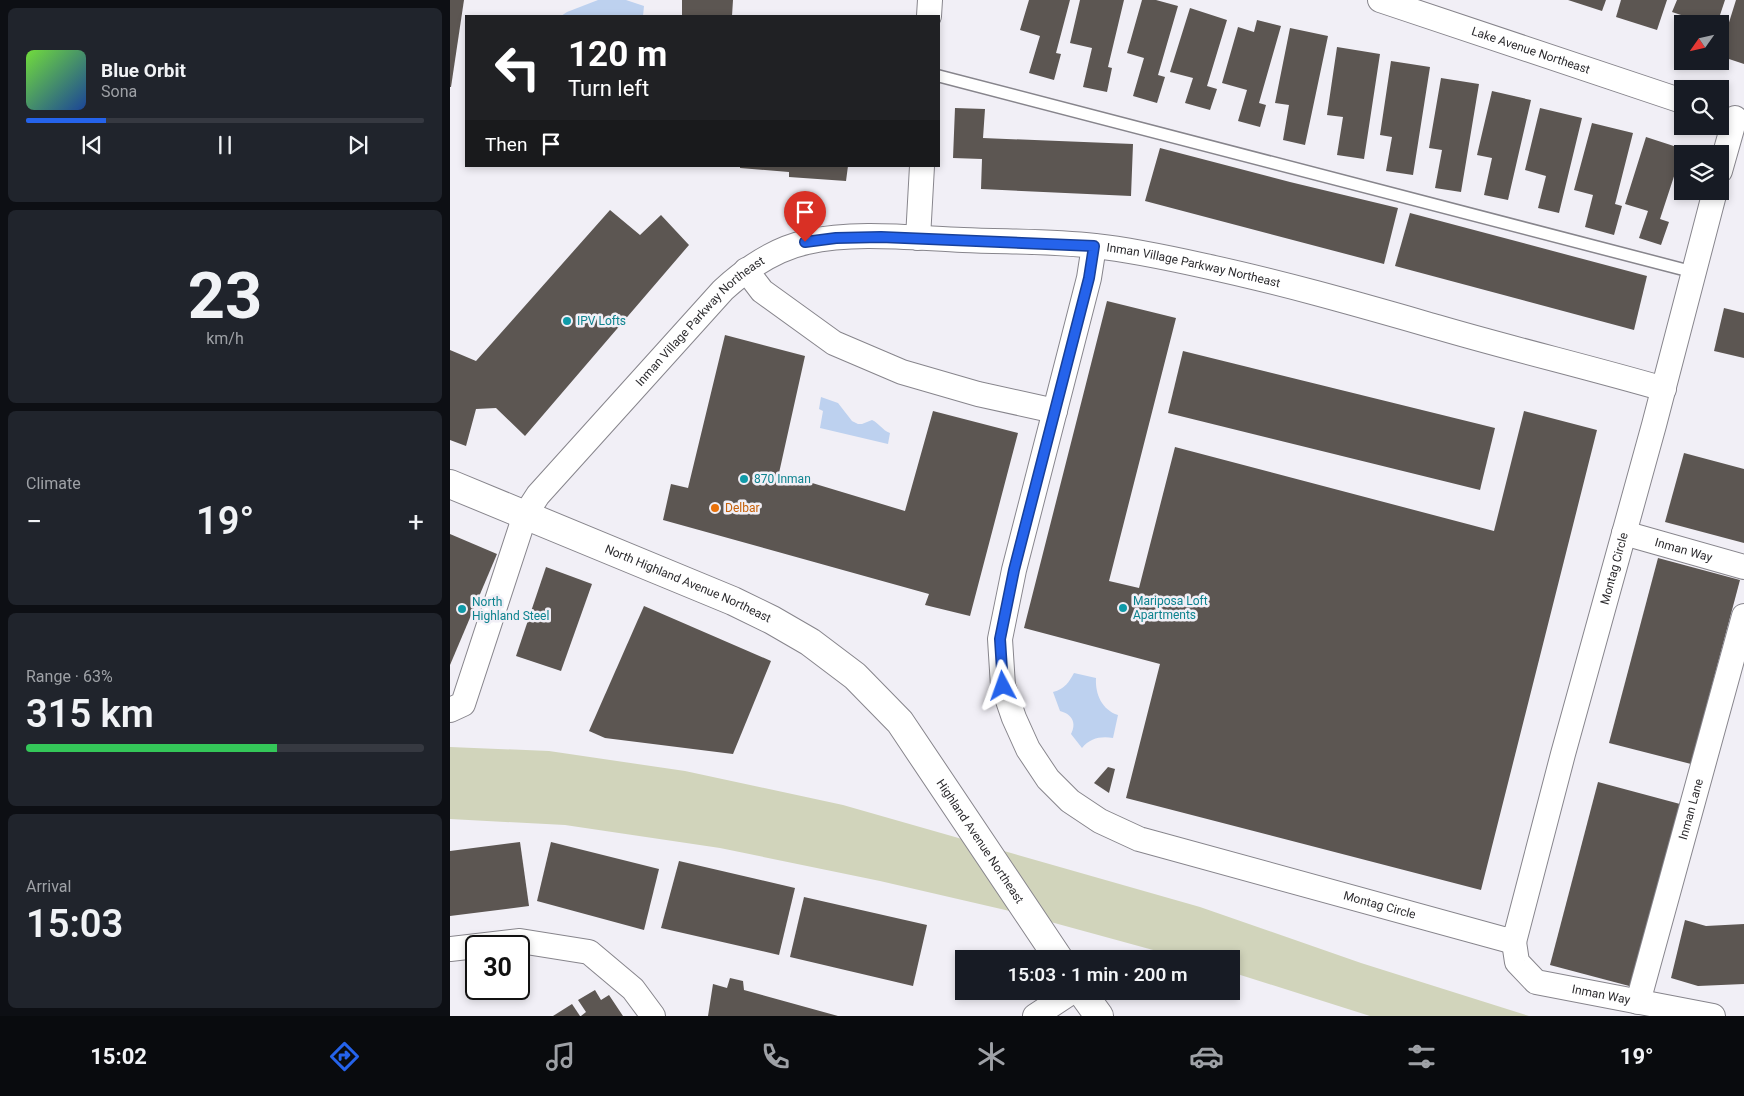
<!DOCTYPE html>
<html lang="en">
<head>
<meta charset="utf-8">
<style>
  :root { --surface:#171b24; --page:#20242c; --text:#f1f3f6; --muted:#9ea1a6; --line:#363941; --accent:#2563eb }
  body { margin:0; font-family:Roboto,sans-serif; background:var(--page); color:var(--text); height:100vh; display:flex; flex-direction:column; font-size:19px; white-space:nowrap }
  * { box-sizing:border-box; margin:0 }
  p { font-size:16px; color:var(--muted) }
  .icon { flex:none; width:28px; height:28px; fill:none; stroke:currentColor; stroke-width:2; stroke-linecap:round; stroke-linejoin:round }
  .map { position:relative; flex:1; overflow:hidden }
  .drawer { display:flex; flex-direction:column; gap:8px; padding:8px; background:#0d0f14; width:450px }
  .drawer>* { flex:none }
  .guide { position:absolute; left:15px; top:15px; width:475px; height:152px; border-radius:0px; box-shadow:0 2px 8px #0003; background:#202124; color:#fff; overflow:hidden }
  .needle { width:32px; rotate:236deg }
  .controls { position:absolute; left:1224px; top:15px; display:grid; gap:10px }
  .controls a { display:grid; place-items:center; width:55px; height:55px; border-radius:0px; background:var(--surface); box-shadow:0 2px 8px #0003; font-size:25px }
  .speed { position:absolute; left:15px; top:935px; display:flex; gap:10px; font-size:25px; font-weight:700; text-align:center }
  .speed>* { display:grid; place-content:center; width:65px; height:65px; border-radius:50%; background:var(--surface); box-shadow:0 2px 8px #0003; line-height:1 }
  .speed .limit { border:2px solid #111; border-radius:8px; background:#fff; color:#111 }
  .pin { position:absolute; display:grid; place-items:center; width:42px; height:42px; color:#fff; margin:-51px -21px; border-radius:50% 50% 50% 0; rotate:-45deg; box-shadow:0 0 5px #0007 }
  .pin .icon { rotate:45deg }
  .me { position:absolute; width:55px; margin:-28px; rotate:356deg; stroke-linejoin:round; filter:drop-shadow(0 0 4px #0008) }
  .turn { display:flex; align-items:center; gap:18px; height:105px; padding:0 20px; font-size:22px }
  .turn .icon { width:65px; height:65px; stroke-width:2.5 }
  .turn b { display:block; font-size:35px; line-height:42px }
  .then { display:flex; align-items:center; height:48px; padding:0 20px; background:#0003; gap:10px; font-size:19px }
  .big { font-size:38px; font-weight:600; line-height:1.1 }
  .drawer .tile { flex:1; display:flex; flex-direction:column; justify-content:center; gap:8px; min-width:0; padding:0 18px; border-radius:8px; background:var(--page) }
  .drawer .dial { align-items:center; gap:0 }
  .dial b { font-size:65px; line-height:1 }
  .song { display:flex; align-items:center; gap:15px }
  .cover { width:60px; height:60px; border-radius:8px; background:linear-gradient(135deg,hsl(100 70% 55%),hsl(220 70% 35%)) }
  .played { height:5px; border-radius:2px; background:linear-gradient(90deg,var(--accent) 20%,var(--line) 20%) }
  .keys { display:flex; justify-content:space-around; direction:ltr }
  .heat { display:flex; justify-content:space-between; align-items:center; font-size:28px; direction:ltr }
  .charge { height:8px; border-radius:4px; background:linear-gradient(90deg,#34c759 63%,var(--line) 0) }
  .trip { position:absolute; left:505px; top:950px; width:285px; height:50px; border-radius:0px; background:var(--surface); box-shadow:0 2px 8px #0003; font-weight:600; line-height:50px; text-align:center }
  .tab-bar { display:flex; height:80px; justify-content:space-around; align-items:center; background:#090b0e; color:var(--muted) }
  .tab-bar .icon { width:35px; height:35px }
  .tab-bar .selected { color:var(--accent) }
  .tab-bar b { font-size:22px; color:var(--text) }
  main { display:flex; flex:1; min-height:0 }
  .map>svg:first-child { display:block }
  .green { fill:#d1d4bb }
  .water { fill:#bdd1ef }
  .building { fill:#5c5652 }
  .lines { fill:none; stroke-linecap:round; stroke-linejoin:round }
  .service-casing { stroke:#87858c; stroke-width:14 }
  .minor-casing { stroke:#87858c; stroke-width:26 }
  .secondary-casing { stroke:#87858c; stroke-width:30 }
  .service { stroke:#fff; stroke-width:11 }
  .minor { stroke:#fff; stroke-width:24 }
  .secondary { stroke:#fff; stroke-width:28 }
  .route-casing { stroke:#184099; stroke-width:12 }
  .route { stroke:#2563eb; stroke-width:9 }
  .culture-dot { fill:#0f9aa8; stroke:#f1eff6; stroke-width:2 }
  .food-dot { fill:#e8710a; stroke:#f1eff6; stroke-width:2 }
  .labels { text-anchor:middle; stroke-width:5; stroke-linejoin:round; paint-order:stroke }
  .street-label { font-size:12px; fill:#2d2c2f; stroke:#f1eff6 }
  .culture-label { font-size:12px; fill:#0d838f; stroke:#f1eff6; text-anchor:start }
  .food-label { font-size:12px; fill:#c56008; stroke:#f1eff6; text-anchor:start }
</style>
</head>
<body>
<main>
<section class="drawer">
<div class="tile">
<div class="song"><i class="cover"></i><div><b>Blue Orbit</b><p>Sona</p></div></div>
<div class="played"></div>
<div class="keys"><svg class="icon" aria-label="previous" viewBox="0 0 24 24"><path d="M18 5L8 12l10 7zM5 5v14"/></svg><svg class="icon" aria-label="pause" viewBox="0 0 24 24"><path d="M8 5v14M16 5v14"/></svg><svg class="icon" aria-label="next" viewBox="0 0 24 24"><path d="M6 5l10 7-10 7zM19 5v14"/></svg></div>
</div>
<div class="tile dial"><b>23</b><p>km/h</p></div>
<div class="tile"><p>Climate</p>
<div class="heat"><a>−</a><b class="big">19°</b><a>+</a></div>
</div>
<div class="tile"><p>Range · 63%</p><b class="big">315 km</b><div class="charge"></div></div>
<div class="tile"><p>Arrival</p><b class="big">15:03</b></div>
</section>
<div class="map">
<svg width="1294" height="1016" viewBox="0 0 1294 1016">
  <rect width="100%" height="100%" fill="#f1eff6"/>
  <path class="green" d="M0,747L99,751L235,771L393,805L750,907L911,963L1079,1016H920L781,972V959H736L564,912L430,881L270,848L115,825L0,819Z"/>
  <g class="water">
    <path d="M148,0H176L194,6L193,16H111L117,12Z"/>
    <path d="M371,397L388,403L402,421L408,424H412L422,420C429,423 432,430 440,433L438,444L370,428L373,411L369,409Z"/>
    <path d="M624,673L646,678C645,694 652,710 668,715L663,738C651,736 640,738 632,748L621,734C627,723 622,714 610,711L603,692C615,689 619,682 624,673Z"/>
  </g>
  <g class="building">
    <path d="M0,0H14L1,87H0Z"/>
    <path d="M232,0H283L282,16H232Z"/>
    <path d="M579,0H620L606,53L611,54L604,80L579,73L590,36L570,30Z"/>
    <path d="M630,0H674L658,67L662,68L657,92L633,87L642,48L620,43Z"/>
    <path d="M692,0H706L728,6L708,75L715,77L707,103L683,96L694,58L677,53Z"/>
    <path d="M1118,0H1156L1152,11Z"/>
    <path d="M1171,0H1217L1207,30L1166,17Z"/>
    <path d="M1227,0H1275L1267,24H1234L1237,17L1222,12Z"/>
    <path d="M1286,0H1294V64L1270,56V51Z"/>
    <path d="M740,8L777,20L757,86L767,89L760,110L735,103L743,78L720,72Z"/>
    <path d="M807,20L831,26L809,103L816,105L810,127L788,121L797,90L772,83L788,27L804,32Z"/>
    <path d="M840,28L878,36L855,145L833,140L839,105L825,103Z"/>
    <path d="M887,47L930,54L914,159L887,155L893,117L877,115Z"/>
    <path d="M941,61L980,67L963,175L936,171L942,137L930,135Z"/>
    <path d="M991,78L1029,84L1011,192L985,188L992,150L979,148Z"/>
    <path d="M1042,91L1081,100L1058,200L1034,195L1042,158L1027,155Z"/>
    <path d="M505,108L535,109L533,138L683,144L681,196L531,189L532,159L503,158Z"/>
    <path d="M1090,108L1132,118L1109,213L1088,208L1096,176L1075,170Z"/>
    <path d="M1142,123L1183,133L1165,204L1172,206L1164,235L1135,227L1143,195L1124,190Z"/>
    <path d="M1196,137L1233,149L1210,219L1219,222L1211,245L1189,238L1198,211L1175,204Z"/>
    <path d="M710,148L840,182L948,208L934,264L695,201Z"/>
    <path d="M290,166H398L396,181L339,177V172L290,168Z"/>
    <path d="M160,210L190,235L211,215L239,245L75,436L46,408L26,409L16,446L0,440V350L26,361Z"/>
    <path d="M960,213L1197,276L1184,330L945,266Z"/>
    <path d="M657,301L726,318L659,581L689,588L725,447L1044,531L1074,411L1147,430L1031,890L676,798L710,664L574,628Z"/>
    <path d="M1274,308L1294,313V358L1264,351Z"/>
    <path d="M275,335L355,356L329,473L455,511L483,411L568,433L520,616L475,605L479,594L213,520L221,484L238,488Z"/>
    <path d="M733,351L1045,428L1030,490L718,413Z"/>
    <path d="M1234,453L1294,469V543L1215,522Z"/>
    <path d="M0,534L47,554L0,665Z"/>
    <path d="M1208,558L1290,580L1241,764L1159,743Z"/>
    <path d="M96,567L142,584L111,671L66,656Z"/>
    <path d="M194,606L321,661L283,754L155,738L139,731Z"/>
    <path d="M658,767L665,769L659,793L644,783Z"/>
    <path d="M1148,782L1230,804L1183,987L1100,965Z"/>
    <path d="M70,842L79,906L0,916V851Z"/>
    <path d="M101,842L209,869L194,930L87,901Z"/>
    <path d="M229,861L345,888L329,955L211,928Z"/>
    <path d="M354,897L477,925L463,986L340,957Z"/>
    <path d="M1235,920L1256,926L1294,924V984L1248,986L1221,978Z"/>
    <path d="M280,978L293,981L294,990L388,1016H258L263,984L277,988Z"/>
    <path d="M145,990L151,1000L159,995L173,1016H131L136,1012L128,1000Z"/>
    <path d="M122,1004L130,1016H103Z"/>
  </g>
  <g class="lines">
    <defs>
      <path id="service" d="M489,76L1243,272"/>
      <g id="minor">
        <path id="s1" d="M930,0L1232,101"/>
        <path d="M479,16L480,0"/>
        <path d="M1270,171L1285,118"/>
        <path d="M468,238L472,166"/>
        <path id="s2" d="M644,246L639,278L564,570L550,639L553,686L564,718L578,749L598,779L620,801L650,821L689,839L1064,942L1113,754L1204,425L1265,191"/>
        <path d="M296,270L312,291L384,343L452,372L528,394L605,411"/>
        <path id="s3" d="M1174,533L1294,567"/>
        <path id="s4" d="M0,710L13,704L75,515L88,495L273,290C297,268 325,249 357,242C404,231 464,238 513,240C557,242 601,241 645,246C682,250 719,258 755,266C834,283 910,305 987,327C1062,349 1138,367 1214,389"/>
        <path id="s5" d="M1064,942L1067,962L1086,982L1263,1016"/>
        <path d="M0,949L70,941L139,952L183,989L203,1016"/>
        <path id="s6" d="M1188,1002L1294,616"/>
        <path d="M585,1016L623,991"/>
      </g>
      <g id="secondary">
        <path id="s7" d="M0,484L283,601L322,620L360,642L405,676L450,722L609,959"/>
        <path d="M631,991L649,1016"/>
      </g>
    </defs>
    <use href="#service" class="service-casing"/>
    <use href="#minor" class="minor-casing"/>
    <use href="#secondary" class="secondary-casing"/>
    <use href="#service" class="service"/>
    <use href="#minor" class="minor"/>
    <use href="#secondary" class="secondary"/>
  </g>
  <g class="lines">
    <defs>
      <path id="route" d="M355,242L386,238L431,237L644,246L639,278L564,570L550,639L553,686"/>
    </defs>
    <use href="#route" class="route-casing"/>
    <use href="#route" class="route"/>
  </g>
  <g class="culture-dot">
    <circle cx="117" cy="321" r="5"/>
    <circle cx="294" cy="479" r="5"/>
    <circle cx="673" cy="608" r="5"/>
    <circle cx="12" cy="609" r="5"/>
  </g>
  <circle class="food-dot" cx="265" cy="508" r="5"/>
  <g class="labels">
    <g class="street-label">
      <text dy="4" stroke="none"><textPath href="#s1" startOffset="159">Lake Avenue Northeast</textPath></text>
      <text dy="4" stroke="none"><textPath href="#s4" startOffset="1000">Inman Village Parkway Northeast</textPath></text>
      <text dy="4" stroke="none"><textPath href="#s4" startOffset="475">Inman Village Parkway Northeast</textPath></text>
      <text dy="4" stroke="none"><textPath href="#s3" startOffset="62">Inman Way</textPath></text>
      <text dy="4" stroke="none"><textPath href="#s2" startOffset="1441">Montag Circle</textPath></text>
      <text dy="4" stroke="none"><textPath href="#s7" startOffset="258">North Highland Avenue Northeast</textPath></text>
      <text dy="4" stroke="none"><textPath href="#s6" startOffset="200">Inman Lane</textPath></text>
      <text dy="4" stroke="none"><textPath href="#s7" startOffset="658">Highland Avenue Northeast</textPath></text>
      <text dy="4" stroke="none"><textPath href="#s2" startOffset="915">Montag Circle</textPath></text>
      <text dy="4" stroke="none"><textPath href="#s5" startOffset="114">Inman Way</textPath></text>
    </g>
    <g class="culture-label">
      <text x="127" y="325">IPV Lofts</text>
      <text x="304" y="483">870 Inman</text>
      <text x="683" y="605">Mariposa Loft<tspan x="683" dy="14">Apartments</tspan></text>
      <text x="22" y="606">North<tspan x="22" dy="14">Highland Steel</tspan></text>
    </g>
    <g class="food-label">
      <text x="275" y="512">Delbar</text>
    </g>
  </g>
</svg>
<div class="controls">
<a><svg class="needle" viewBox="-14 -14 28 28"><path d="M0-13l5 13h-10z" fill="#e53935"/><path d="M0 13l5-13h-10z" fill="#9ea1a6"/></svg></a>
<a><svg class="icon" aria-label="search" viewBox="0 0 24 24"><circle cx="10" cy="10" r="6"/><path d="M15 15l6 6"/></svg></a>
<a><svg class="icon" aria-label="layers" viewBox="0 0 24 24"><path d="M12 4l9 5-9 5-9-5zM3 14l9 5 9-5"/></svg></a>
</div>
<div class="speed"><div class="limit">30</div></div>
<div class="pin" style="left:355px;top:242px;background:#d93025"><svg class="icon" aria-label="arrive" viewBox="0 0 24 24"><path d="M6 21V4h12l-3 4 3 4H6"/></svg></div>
<svg class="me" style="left:553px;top:686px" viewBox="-20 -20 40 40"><path d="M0-17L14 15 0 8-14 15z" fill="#2563eb" stroke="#fff" stroke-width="4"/></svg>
<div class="trip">15:03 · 1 min · 200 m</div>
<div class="guide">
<div class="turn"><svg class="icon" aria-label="left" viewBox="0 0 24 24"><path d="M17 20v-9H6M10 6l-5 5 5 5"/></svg><div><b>120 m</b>Turn left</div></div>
<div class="then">Then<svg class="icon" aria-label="arrive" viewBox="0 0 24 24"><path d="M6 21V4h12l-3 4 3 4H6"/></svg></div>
</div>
</div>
</main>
<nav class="tab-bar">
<b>15:02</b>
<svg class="icon selected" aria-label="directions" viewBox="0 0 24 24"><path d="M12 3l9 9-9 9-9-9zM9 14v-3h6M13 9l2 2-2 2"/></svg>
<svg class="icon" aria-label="music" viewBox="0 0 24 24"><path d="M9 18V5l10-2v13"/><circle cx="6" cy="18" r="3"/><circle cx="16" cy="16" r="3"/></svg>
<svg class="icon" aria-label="phone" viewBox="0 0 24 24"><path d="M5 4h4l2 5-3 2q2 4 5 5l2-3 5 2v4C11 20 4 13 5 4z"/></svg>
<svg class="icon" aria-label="climate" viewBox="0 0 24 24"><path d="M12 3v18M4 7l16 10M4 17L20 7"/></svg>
<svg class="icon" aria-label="car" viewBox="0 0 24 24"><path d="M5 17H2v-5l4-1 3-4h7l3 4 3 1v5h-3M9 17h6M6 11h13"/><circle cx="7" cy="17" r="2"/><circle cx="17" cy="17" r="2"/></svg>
<svg class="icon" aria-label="filters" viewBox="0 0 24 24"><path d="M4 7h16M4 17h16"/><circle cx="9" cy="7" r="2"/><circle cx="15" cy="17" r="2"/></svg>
<b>19°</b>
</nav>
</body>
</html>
